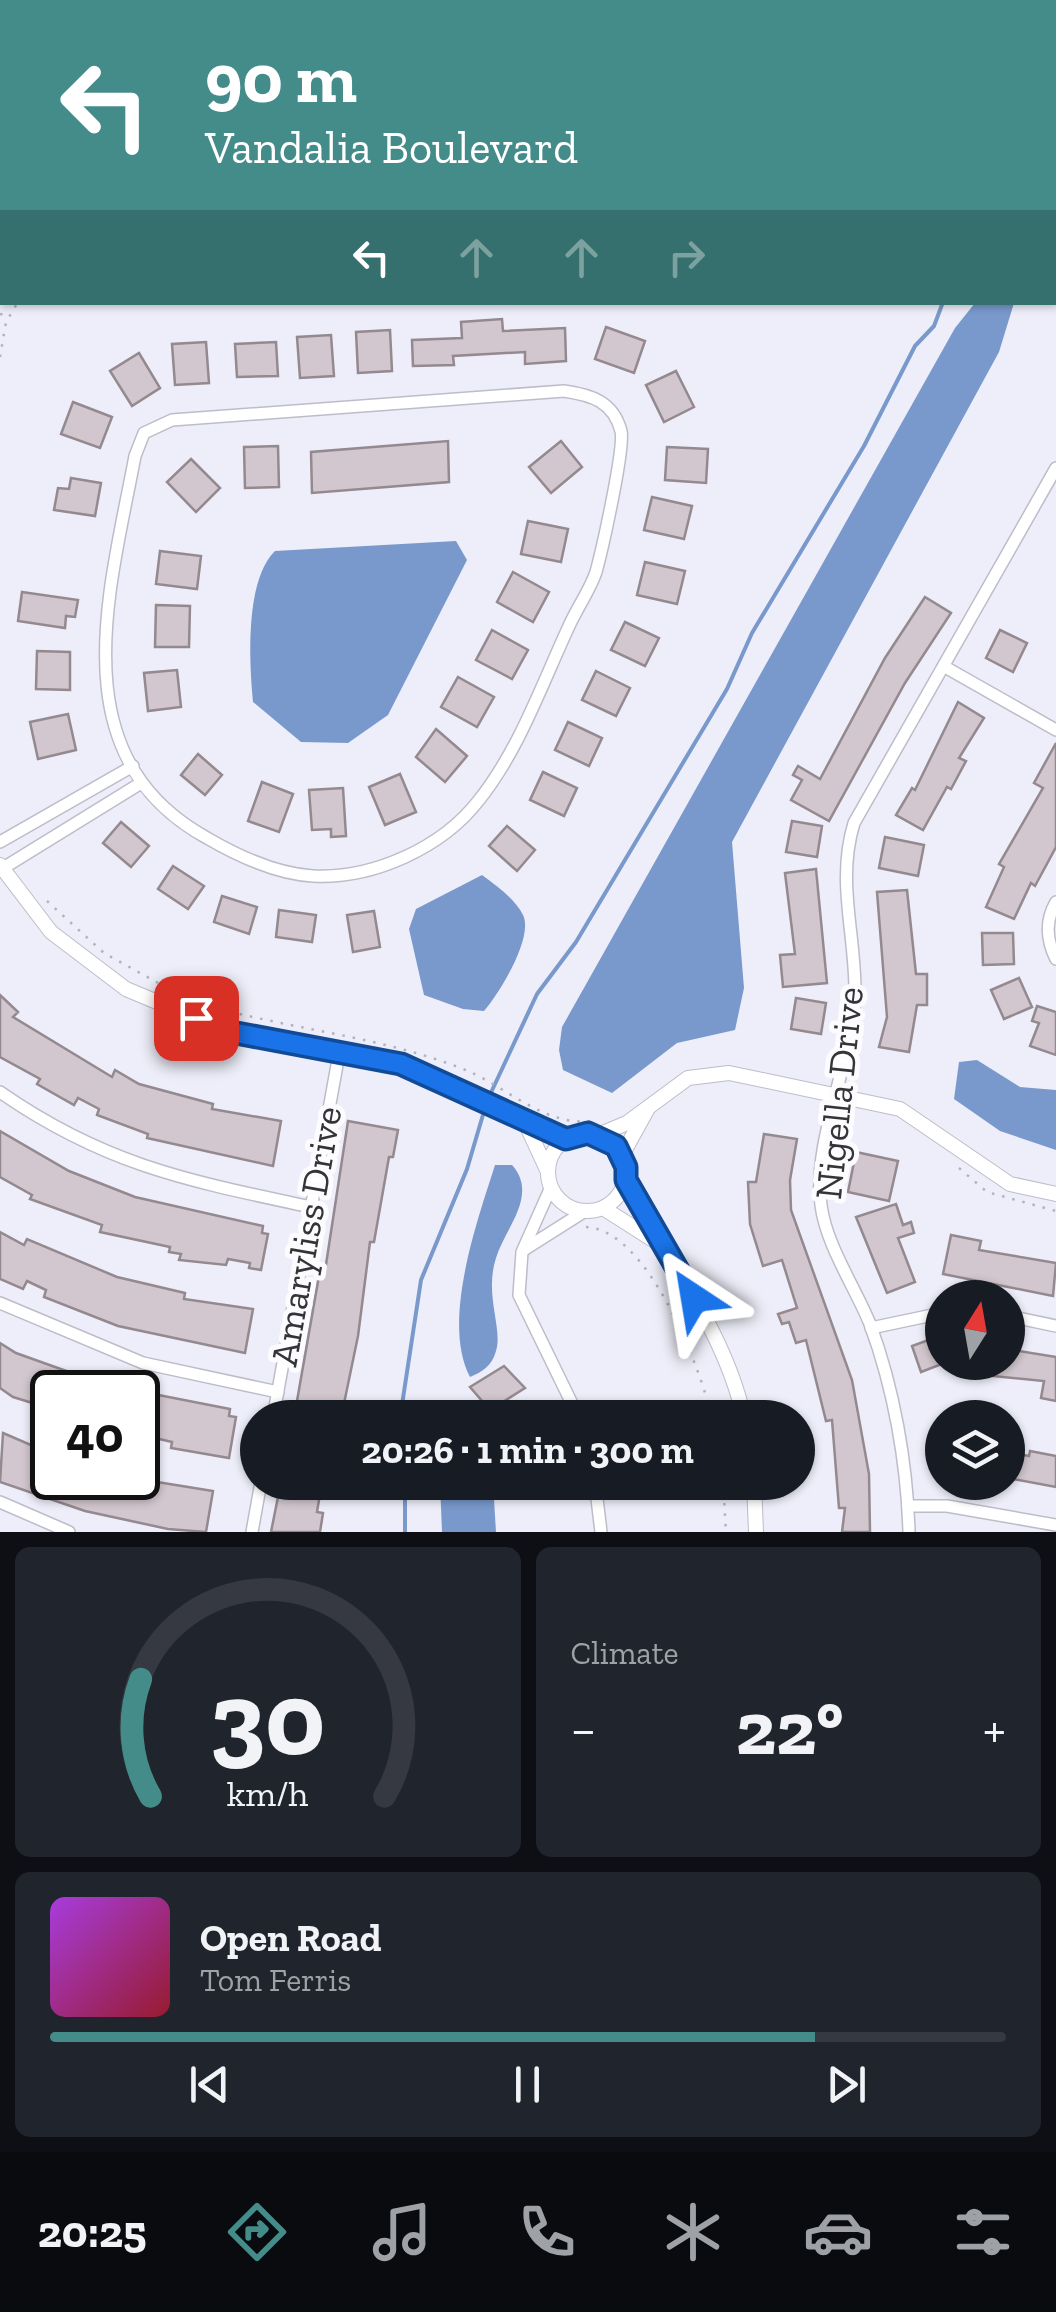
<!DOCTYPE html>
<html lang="en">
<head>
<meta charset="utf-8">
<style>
  :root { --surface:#171b24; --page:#20242c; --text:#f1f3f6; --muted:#9ea1a6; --line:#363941; --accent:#448c8a }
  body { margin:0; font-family:"Zilla Slab",serif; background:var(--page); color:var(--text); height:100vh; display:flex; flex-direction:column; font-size:38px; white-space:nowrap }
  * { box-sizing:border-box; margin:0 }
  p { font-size:32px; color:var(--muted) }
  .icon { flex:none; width:55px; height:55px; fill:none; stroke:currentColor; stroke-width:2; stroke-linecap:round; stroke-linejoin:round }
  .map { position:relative; height:1532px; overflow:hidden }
  .drawer { display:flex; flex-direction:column; gap:15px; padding:15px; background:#0d0f14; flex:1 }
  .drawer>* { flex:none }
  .banner { position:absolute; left:0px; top:0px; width:1058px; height:305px; box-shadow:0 2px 8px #0004; background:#448c8a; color:#fff; overflow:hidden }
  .needle { width:65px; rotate:11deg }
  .buttons { position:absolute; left:925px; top:1280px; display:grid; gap:20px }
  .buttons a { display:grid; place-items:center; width:100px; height:100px; border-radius:50%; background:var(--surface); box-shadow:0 2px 8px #0004; font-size:50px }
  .speed { position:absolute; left:30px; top:1370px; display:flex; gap:20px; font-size:50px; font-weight:700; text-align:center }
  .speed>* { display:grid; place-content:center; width:130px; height:130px; border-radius:50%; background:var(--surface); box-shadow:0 2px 8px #0004; line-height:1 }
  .speed .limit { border:5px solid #111; border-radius:15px; background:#fff; color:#111 }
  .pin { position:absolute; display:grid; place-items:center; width:85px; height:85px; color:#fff; margin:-42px; border-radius:20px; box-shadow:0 5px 15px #0006 }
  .me { position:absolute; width:110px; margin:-55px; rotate:327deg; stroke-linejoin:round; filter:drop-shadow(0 0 8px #0008) }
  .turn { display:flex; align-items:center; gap:35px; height:210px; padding:0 40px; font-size:45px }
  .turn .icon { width:130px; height:130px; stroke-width:2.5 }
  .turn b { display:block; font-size:70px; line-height:85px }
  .lanes { display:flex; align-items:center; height:95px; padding:0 40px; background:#0003; justify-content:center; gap:50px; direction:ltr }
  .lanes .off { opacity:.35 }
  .big { font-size:75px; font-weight:700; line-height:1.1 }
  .drawer .card { flex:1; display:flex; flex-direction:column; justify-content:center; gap:15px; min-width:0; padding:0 35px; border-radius:15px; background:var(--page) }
  .drawer .dial { align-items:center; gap:0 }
  .dial svg { height:260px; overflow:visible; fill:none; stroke:var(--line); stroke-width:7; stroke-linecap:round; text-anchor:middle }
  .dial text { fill:var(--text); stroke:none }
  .song { display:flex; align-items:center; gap:30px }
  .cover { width:120px; height:120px; border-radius:15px; background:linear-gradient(135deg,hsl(280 70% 55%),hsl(350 70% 35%)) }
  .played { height:10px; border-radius:5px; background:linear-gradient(90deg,var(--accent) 80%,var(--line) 80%) }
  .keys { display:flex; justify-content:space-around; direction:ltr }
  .heat { display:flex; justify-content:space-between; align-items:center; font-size:55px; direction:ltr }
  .drawer .tiles { flex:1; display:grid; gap:15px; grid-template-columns:1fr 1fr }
  .card:last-child { grid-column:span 2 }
  .trip { position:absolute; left:240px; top:1400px; width:575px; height:100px; border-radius:50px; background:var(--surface); box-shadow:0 2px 8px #0004; font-weight:700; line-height:100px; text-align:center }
  .tabs { display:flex; height:160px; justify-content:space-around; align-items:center; background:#090b0e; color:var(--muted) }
  .tabs .icon { width:70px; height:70px }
  .tabs .active { color:var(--accent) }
  .tabs b { font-size:45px; color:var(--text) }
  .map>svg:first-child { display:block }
  .water { fill:#7999cc }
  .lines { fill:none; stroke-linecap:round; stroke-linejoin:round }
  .stream { stroke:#7999cc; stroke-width:4 }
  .building { fill:#d2c7ce; stroke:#93898f; stroke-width:2.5 }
  .minor-casing { stroke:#bcbdc8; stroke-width:14 }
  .tertiary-casing { stroke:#bcbdc8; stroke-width:16 }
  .path { stroke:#b1b2bb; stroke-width:2.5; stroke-dasharray:2.5 8; stroke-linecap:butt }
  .minor { stroke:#fff; stroke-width:11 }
  .tertiary { stroke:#fff; stroke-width:14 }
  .route-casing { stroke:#114b97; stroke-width:25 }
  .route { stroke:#1a73e8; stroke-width:18 }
  .labels { text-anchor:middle; stroke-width:10; stroke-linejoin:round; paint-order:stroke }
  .street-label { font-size:38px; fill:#343438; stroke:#fcfcfe }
</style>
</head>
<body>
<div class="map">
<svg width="1056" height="1532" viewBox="0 0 1056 1532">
  <rect width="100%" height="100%" fill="#edeef9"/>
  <g class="water">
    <path d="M975,303H1014L999,352L732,842L744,988L735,1030L677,1043L612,1093L563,1070L559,1050L562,1027L955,328Z"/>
    <path d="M456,541L467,560L388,715L348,743L301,742L253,702C249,661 245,580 275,551Z"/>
    <path d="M482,875C497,886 515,899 523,915C534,937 499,994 484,1011L463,1009L424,995L409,929L416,909Z"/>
    <path d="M977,1060L1020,1087L1056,1090V1150L1000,1131L954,1099L959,1062Z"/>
    <path d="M495,1165H512C539,1195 505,1228 496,1258C484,1295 503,1328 496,1351C492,1366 482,1372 470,1377C441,1322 477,1222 495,1165Z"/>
    <path d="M440,1483H493L496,1532H442Z"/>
  </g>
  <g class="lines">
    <g class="stream">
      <path d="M488,1099L537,994L576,942L727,689L752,633L864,446L915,346L934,326L943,302"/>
      <path d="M400,1418L421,1280L467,1169L485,1108"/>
      <path d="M405,1482V1532"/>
    </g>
  </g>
  <g class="building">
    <path d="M502,319L503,331L565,328L566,361L525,364V352L453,356L454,365L413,366L412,340L462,338L461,322Z"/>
    <path d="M606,327L645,341L634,373L595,359Z"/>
    <path d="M390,330L392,371L358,373L356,332Z"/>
    <path d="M331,335L334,376L300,378L297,337Z"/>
    <path d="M206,342L209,383L175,385L172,344Z"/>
    <path d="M276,342L278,376L237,377L235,344Z"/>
    <path d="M139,353L160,388L132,406L110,371Z"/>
    <path d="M676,371L694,407L664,422L646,385Z"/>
    <path d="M73,402L112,417L100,448L61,434Z"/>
    <path d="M448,441L449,482L312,493L311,452Z"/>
    <path d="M561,441L582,467L551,493L529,467Z"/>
    <path d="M278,446L279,487L245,488L244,447Z"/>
    <path d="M667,447L708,449L706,483L665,480Z"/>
    <path d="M191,459L220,488L196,512L167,482Z"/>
    <path d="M71,478L101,483L95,516L54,510L58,488L69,489Z"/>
    <path d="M652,497L692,506L684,539L644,530Z"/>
    <path d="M528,521L568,529L561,562L521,554Z"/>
    <path d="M160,551L201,556L197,589L156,584Z"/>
    <path d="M645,562L685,571L677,604L637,595Z"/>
    <path d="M513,572L549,592L533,622L497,602Z"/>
    <path d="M22,592L78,600L75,617L66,616L65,628L18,621Z"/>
    <path d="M925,597L951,613L905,683L829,821L791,800L802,780L793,775L798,766L820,779L885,658Z"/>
    <path d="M156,605L190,606L189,647H155Z"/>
    <path d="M625,622L659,638L645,666L611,650Z"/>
    <path d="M492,630L528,650L512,679L476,660Z"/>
    <path d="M1000,630L1027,643L1013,672L986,658Z"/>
    <path d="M37,651L70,652V690L36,689Z"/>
    <path d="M177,670L181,707L148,711L144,673Z"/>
    <path d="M596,671L630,688L616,716L582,700Z"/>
    <path d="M458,677L494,697L477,727L441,707Z"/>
    <path d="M958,702L984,718L959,758L966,761L951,789L947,787L923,830L896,815L912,788L915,790Z"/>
    <path d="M68,714L76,750L38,759L30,722Z"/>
    <path d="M568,722L602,738L589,766L555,750Z"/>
    <path d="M436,729L467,756L445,782L416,757Z"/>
    <path d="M1056,743V847L1035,886L1031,883L1014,919L986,907L1004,867L999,864L1043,788L1034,783Z"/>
    <path d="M198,754L222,775L205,795L181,775Z"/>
    <path d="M543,772L577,788L564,816L530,800Z"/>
    <path d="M400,774L416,812L385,825L369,787Z"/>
    <path d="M262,782L293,794L279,832L248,821Z"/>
    <path d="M343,788L346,836L331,837V829L312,830L309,790Z"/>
    <path d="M792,821L822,826L817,857L786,852Z"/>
    <path d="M121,822L149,846L131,867L103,843Z"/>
    <path d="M507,826L535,850L517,871L489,846Z"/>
    <path d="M885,837L924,845L918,876L879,868Z"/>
    <path d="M173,866L204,886L188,909L158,889Z"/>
    <path d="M816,869L827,983L783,987L780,955L795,954L785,873Z"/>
    <path d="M907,890L916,974H927V1005H917L909,1052L879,1047L887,1017L877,892Z"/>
    <path d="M222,896L257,907L249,934L214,922Z"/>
    <path d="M279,910L316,915L312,942L276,937Z"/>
    <path d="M374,911L380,947L353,952L347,915Z"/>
    <path d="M982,933H1013L1014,964L983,965Z"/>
    <path d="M1019,978L1032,1007L1004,1019L991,990Z"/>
    <path d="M0,995L18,1012L13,1017L112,1077L115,1070L139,1084L213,1104L212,1109L281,1121L273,1166L147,1138L148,1134L97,1115L99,1109L78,1098L74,1105L37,1084L40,1079L0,1057Z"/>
    <path d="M796,998L826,1003L821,1034L791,1029Z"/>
    <path d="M1037,1006L1056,1012V1055L1030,1046L1039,1023L1032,1021Z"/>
    <path d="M348,1121L398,1130L393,1157H389L374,1242H370L358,1336L341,1418H294L320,1270L325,1271Z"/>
    <path d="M0,1131L69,1171L135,1197L263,1226L262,1233L268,1234L261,1270L249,1268L250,1263L228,1259L226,1265L179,1260L181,1254L169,1252L170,1247L100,1232L102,1225L30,1199L32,1195L0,1177Z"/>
    <path d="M764,1134L797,1139L790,1180L791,1210L852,1380L869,1474L870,1532H842L845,1508H839L832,1420L826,1421L806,1340L796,1343L789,1322L782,1324L778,1314L797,1308L782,1260L763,1266L750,1224L748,1182H756Z"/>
    <path d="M856,1152L898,1161L889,1201L848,1192Z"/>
    <path d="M896,1204L903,1225L911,1222L914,1233L898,1238L915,1282L887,1293L856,1217Z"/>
    <path d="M0,1232L24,1245L27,1239L117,1277L185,1293L184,1299L253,1309L245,1353L118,1326L44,1297L46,1290L27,1281L23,1289L0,1279Z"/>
    <path d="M951,1235L981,1241L979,1250L1056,1263L1053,1296L943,1274Z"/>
    <path d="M942,1335V1364L921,1372L912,1346Z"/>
    <path d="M0,1343L16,1353L125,1392H52V1409L13,1397L0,1388Z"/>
    <path d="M1013,1350L1056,1357V1401L1041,1398L1044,1381L962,1373L964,1362H1011Z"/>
    <path d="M504,1366L525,1388L490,1410L470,1387Z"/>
    <path d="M138,1391L230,1409L229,1416L236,1417L229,1458L171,1448L172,1442L138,1434Z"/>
    <path d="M3,1433L52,1454V1478H118L117,1482L156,1490L157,1482L213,1491L206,1532L168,1529L85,1511L0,1482Z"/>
    <path d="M1030,1451L1056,1456V1487L1008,1478V1452L1029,1456Z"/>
    <path d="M281,1482H322L317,1512L323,1513L320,1532H271Z"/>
  </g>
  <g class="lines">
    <defs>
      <g id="minor">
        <path d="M283,0L285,2"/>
        <path d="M130,2L131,0"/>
        <path d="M879,2L881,0"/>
        <path d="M0,25H2"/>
        <path d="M564,391C591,395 613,401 621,431C625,448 602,550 596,572C590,590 577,608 569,626C542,684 519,750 479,800C442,848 373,879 313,876C276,874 238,856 207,838C58,756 110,590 135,456L144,433L172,420Z"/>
        <path d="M945,667L1056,730"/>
        <path d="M0,842L133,766"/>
        <path d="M0,870L141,783"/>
        <path d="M1056,902C1045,921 1046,939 1056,959"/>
        <path d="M0,1092C105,1165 189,1181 311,1207"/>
        <path d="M551,1187L522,1252L519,1295L579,1418"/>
        <path d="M525,1249L585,1211"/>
        <path d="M0,1303L143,1363L278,1392"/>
        <path d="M1008,1316L1056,1326"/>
        <path d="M871,1328L942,1313"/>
        <path d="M273,1418L339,1054"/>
        <path d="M595,1482L601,1532"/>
        <path d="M0,1502L69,1532"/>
        <path d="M908,1506H947L1056,1525"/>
        <path d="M252,1532L261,1482"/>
        <path d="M909,1532C907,1463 894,1389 870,1324C855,1287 826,1245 821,1205C812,1143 853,1059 855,995C856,935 836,882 854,823L1056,468"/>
      </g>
      <g id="tertiary">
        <path d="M0,289L2,278"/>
        <path d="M0,865L51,932L126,989L231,1033L401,1064L567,1139"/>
        <path d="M524,1120L548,1172"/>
        <circle cx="587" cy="1172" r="39"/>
        <path d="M598,1135L627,1123L688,1078L729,1073L900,1109L1010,1184L1056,1194"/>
        <path d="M622,1155L647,1110"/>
        <path d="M626,1180C666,1259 725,1330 744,1418"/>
        <path d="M603,1208L658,1243"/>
        <path d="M754,1482L756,1532"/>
      </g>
    </defs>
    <use href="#minor" class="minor-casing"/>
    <use href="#tertiary" class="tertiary-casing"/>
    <g class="path">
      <path d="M151,2L152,0"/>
      <path d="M1031,2L1032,0"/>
      <path d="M1055,226H1056"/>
      <path d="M0,314L9,316"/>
      <path d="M0,357L6,322L18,302"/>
      <path d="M47,901L104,953L178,994"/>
      <path d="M199,1003C288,1030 380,1035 468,1071C506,1087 550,1130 595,1120"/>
      <path d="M959,1168L987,1192L1056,1211"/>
      <path d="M586,1227C648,1230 700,1366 712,1418"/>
      <path d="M723,1482L726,1532"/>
    </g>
    <use href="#minor" class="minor"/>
    <use href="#tertiary" class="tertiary"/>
  </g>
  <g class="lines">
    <defs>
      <path id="route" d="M196,1018L231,1032L401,1064L566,1139L588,1133L616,1146L626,1167V1180L694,1298"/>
    </defs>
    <use href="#route" class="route-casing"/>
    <use href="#route" class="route"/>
  </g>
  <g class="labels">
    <g class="street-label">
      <text transform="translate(839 1093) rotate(-84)" y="13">Nigella Drive</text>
      <text transform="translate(306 1236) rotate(-80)" y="13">Amaryliss Drive</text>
    </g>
  </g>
</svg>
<div class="buttons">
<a><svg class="needle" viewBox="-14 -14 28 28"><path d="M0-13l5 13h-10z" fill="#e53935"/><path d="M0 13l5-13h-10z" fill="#9ea1a6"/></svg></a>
<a><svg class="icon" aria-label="layers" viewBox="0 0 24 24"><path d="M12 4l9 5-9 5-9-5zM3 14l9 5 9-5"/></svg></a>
</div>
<div class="speed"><div class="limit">40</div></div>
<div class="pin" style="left:196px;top:1018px;background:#d93025"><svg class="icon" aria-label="arrive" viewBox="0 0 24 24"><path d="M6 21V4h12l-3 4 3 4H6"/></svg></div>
<svg class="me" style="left:694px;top:1298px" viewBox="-20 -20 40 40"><path d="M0-17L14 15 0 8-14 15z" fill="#1a73e8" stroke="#fff" stroke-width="4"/></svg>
<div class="trip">20:26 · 1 min · 300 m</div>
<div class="banner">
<div class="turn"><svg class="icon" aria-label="left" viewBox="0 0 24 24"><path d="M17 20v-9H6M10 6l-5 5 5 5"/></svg><div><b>90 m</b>Vandalia Boulevard</div></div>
<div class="lanes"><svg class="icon" aria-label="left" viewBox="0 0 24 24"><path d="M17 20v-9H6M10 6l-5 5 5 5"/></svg><svg class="icon off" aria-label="ahead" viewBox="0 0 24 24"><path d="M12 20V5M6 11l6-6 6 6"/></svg><svg class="icon off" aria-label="ahead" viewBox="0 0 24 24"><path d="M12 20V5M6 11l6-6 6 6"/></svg><svg class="icon off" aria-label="right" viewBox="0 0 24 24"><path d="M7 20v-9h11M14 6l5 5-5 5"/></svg></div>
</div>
</div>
<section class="drawer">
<div class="tiles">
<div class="card dial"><svg viewBox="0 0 100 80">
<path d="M14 69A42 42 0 1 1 86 69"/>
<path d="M14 69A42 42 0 0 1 11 33" stroke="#448c8a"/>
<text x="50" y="56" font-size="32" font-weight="700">30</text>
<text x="50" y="72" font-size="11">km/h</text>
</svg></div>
<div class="card"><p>Climate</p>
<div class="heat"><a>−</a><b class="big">22°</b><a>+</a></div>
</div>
<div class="card">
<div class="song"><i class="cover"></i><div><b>Open Road</b><p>Tom Ferris</p></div></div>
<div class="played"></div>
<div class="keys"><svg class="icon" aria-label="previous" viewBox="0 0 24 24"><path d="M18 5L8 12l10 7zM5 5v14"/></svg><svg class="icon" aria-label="pause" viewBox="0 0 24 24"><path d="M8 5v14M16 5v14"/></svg><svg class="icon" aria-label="next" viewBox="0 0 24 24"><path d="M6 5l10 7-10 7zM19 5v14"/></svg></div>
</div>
</div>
</section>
<nav class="tabs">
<b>20:25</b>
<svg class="icon active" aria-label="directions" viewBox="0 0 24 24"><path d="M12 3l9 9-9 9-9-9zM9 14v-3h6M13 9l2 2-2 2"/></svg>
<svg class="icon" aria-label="music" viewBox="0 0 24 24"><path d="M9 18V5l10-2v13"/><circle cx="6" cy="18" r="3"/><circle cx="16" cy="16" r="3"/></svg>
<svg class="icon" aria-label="phone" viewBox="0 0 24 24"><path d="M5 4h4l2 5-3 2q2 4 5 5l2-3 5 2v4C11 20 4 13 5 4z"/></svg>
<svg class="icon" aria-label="climate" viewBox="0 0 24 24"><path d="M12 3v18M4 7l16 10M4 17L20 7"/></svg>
<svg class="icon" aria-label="car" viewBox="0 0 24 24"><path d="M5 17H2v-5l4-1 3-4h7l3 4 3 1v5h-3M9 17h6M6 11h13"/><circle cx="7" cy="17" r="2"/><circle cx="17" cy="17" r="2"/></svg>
<svg class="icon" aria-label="filters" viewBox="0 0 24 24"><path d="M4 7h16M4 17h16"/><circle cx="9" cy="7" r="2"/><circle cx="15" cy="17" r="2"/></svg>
</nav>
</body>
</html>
